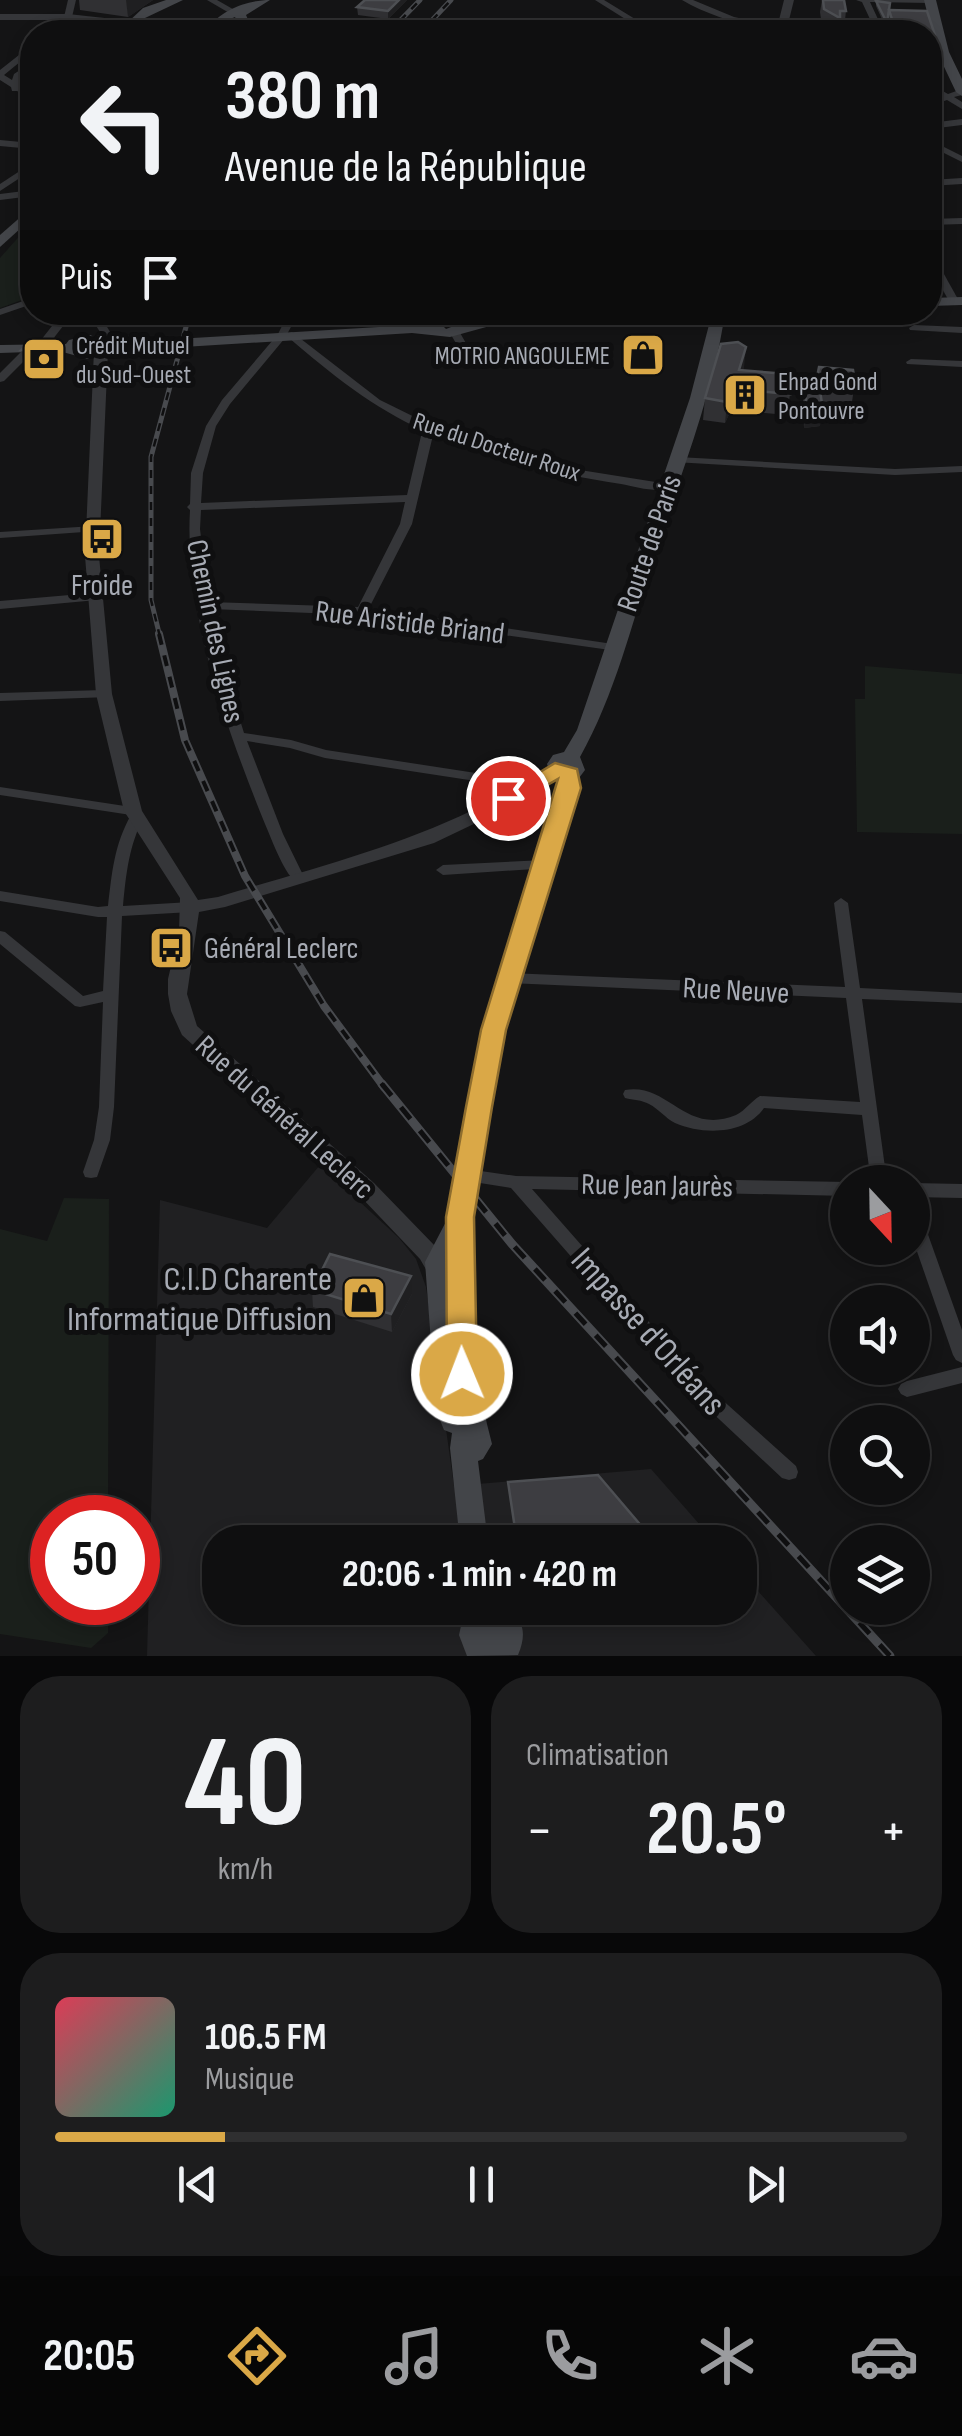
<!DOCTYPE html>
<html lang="fr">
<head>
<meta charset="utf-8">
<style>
  :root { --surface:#0f0f10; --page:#1d1d1e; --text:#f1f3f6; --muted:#9b9c9f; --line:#2f2f30; --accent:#daa847 }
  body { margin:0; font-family:"Sofia Sans Condensed",sans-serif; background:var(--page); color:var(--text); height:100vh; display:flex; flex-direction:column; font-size:38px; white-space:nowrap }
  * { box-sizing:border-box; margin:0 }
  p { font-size:32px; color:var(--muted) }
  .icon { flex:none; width:55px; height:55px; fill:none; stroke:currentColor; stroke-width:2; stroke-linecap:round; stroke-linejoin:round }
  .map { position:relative; height:1656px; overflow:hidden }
  .side { display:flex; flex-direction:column; gap:20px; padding:20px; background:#080809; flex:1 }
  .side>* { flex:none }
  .hud { position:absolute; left:20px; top:20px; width:922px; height:305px; border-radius:40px; box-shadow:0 5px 15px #0003,0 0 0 2px var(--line); background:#0f0f10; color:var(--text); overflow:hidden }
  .needle { width:65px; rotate:158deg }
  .buttons { position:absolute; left:830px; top:1165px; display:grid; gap:20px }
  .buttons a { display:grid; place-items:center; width:100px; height:100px; border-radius:50%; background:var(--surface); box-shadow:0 5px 15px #0003,0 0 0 2px var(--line); font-size:50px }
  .speed { position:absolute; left:30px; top:1495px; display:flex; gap:20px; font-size:50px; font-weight:700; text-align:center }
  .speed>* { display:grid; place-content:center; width:130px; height:130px; border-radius:50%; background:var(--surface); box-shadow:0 5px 15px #0003,0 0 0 2px var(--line); line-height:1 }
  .speed .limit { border:15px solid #d22; background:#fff; color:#111 }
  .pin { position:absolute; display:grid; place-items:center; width:85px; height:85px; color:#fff; margin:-42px; border:5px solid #fff; border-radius:50%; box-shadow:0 2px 10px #0007 }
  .me { position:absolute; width:110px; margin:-55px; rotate:359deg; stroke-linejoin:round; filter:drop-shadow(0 0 8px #0008) }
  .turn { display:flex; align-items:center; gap:35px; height:210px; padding:0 40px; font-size:45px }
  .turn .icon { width:130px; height:130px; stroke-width:2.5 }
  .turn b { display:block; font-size:70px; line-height:85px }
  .then { display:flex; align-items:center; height:95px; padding:0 40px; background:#0003; gap:20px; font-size:38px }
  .big { font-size:75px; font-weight:700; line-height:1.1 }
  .side .card { flex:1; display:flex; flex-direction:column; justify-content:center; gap:15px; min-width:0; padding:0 35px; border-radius:40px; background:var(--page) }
  .side .dial { align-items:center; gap:0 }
  .dial b { font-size:130px; line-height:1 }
  .song { display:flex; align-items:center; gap:30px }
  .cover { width:120px; height:120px; border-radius:15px; background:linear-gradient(135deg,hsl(350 70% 55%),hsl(160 70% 35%)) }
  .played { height:10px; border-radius:5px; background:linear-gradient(90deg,var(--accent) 20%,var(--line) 20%) }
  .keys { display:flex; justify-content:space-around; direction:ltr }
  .heat { display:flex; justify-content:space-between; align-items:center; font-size:55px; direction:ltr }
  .side .tiles { flex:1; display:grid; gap:20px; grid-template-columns:1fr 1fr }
  .card:last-child { grid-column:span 2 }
  .trip { position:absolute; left:202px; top:1525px; width:555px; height:100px; border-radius:40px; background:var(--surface); box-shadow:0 5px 15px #0003,0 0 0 2px var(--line); font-weight:700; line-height:100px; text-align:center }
  .dock { display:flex; height:160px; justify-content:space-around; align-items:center; background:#060606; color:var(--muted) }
  .dock .icon { width:70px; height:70px }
  .dock .active { color:var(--accent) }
  .dock b { font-size:45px; color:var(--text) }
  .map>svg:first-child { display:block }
  .built { fill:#202022 }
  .green { fill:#1a1f1b }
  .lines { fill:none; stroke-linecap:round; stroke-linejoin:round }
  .minor { fill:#353639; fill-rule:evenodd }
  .tertiary { fill:#353639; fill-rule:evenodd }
  .secondary { fill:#434549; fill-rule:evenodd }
  .rail-far2-casing { stroke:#484a4e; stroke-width:5 }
  .rail-far1-casing { stroke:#484a4e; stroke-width:8 }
  .rail-casing { stroke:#484a4e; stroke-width:9 }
  .rail-far2 { stroke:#0f0f10; stroke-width:2.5; stroke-dasharray:8; stroke-linecap:butt }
  .rail-far1 { stroke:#0f0f10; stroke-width:4; stroke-dasharray:11; stroke-linecap:butt }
  .rail { stroke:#0f0f10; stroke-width:5; stroke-dasharray:15; stroke-linecap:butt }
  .wall { fill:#303033 }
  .shaded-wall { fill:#1f1f21 }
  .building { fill:#3d3d41; stroke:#4d4f53; stroke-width:2.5 }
  .route { fill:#daa847; stroke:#8e6d2e; stroke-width:2.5 }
  .labels { text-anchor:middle; stroke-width:10; stroke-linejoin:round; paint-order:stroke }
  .far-poi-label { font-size:25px; fill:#a7abb4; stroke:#0f0f10; text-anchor:start }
  .far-street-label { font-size:25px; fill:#a7abb4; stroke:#0f0f10 }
  .street-label { font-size:30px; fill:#a7abb4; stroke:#0f0f10 }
  .poi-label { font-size:30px; fill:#a7abb4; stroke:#0f0f10 }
  .near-poi-label { font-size:35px; fill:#a7abb4; stroke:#0f0f10; text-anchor:end }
  .near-street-label { font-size:35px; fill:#a7abb4; stroke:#0f0f10 }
</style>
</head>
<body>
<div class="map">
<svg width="962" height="1656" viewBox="0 0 962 1656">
  <rect width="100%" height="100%" fill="#141415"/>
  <path class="built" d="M320,1165L399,1238L416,1259L426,1287L454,1486L651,1469L715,1542H220V1608H740V1571L816,1656H147L160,1200L267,1228Z"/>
  <g class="green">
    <path d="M32,222V288L22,291L30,297L0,308V258Z"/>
    <path d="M865,666L962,674V834L857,832L855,699H865Z"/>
    <path d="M64,1198L109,1199L108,1517L52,1518V1602L108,1603V1633L91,1648L0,1634V1229L47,1241Z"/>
  </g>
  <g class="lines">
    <g class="minor">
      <path d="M68,0H76L72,17L68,19L64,17Z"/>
      <path d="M207,0H217L238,12L231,14Z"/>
      <path d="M595,0H604L653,30H720L724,32H646Z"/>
      <path d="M682,0H693L734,17L805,32C768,34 714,19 682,0Z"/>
      <path d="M856,0H933L934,1L930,3L870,2L884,32H876L862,2Z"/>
      <path d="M19,55L26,57L4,75L12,80L14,74L32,62V68L21,77L20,85L32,94V99L17,91H12L11,87L0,80V70Z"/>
      <path d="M930,84L948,94L962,89V95L954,97L962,102V109L947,100L930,106V100L941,96L930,90Z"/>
      <path d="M962,119V125L930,129V123Z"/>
      <path d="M0,140L32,143V149L0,146Z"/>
      <path d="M930,140L962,156V162L930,146Z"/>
      <path d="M32,163V170L0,191V184Z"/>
      <path d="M962,178V184L930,186V180Z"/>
      <path d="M32,190V196L0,200V194Z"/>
      <path d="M962,218V224L930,225V219Z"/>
      <path d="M930,255L935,258L959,301L957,303L949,301L930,267Z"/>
      <path d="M32,298V304L0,315V309Z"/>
      <path d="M63,312H74L49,344H41V340Z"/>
      <path d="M289,312H299L285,338L230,404L216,426L203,473L201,503L407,495L421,436L425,431C373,408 331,374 288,337V333L292,332L380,400L447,433L483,446L555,466L668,484L674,487C660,494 636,487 621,484C557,474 492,461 433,435L412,524L369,608L613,644L617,645L619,648L617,651L362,615L210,609L220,656L244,733L291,740L326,750L528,781L535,785L528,789L325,758L290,748L247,741L283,834L305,879L298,884C285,876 272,840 265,824C227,730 184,612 190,510L187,507L190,504L191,473L206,426L222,400L278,334ZM405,502L400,524L358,607L209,602L200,529L201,510Z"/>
      <path d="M100,321L104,322L112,335L149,336L154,339L149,342L105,340L95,324Z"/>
      <path d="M914,325L962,327V333L910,330L909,328Z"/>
      <path d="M455,330L459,331L467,345L478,350V354C462,356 457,345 450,333Z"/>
      <path d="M31,345L36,348L35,350L4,381L0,382V373L27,346Z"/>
      <path d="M911,359L962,361V367L907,364L906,362Z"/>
      <path d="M678,457L895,469L962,466V472L895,475L674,462L672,460Z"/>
      <path d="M94,526L100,529L98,531L0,538V532Z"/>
      <path d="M93,593L97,594L99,597L97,600L0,609V601Z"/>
      <path d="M104,690L109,691L110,694L109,697L0,701V693Z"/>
      <path d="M0,787L138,808L139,813L144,817C129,845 126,874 123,906L191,902L198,907L191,912L122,916L114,1107L110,1140L97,1177L91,1178L85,1177L83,1172L94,1140L99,1107L103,1002L80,1007L75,1006L0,944V931L5,932L83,996L103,991L107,917H98L0,901V891L98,907L108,906C112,873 114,845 131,815L0,795Z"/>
      <path d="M545,860L552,865L550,868L443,875L436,870L443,865Z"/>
      <path d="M841,898L848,903L860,988L962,993V1003L862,999L887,1182H871L862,1115L764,1108C745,1135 703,1135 675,1123C665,1118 659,1109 649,1104C642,1100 633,1100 625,1098L623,1094L625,1090C668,1082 685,1136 736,1115C746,1110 751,1101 760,1096L860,1102L846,998L509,983L504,982L502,978L504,974L509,973L845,987L834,903Z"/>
      <path d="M467,1169L516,1176L848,1182V1196L532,1189L700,1380L796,1466L798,1472L796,1478L789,1480L782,1478L688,1390L511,1188L461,1180L459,1175L461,1170Z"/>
      <path d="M912,1183L962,1184V1198L912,1197Z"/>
      <path d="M912,1205L918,1207L920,1212L962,1330V1363L956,1360L953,1355L912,1237Z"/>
      <path d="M962,1367V1383L907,1397L901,1394L898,1389L901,1384L907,1381Z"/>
    </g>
    <g class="tertiary">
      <path d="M784,0H794L786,32H776Z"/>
      <path d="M0,14H68L132,21L137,24L132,27L68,20H0Z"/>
      <path d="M101,346L108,350L99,556L112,694L142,811L198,900L218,897C304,871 392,849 473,810C494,800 541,763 561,766L563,770L501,811L434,843L225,907L199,912L187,994L197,1026L374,1183L435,1246L450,1272L447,1278L439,1281L431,1278L420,1259L359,1195L182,1035L171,1011L168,994V979L179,932L180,898L124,811L96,694L85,556L94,350Z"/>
    </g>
    <g class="secondary">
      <path d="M166,0H183L145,18L208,29C220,10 248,0 270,0L246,15L250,24L238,32H225L238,23L235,17L223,22L217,32C194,32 172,26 150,26C140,26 135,28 126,24L143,8Z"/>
      <path d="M924,0H936L949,52L962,79V96L956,92L937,52Z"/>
      <path d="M32,207V218L0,247V235Z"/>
      <path d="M962,297V305L930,306V298Z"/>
      <path d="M707,312L711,316L704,320L508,321L450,337L412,333L102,352L88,359L59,351L0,353V345L66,344L69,340L90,335L109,343L412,325L426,326C437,310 458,308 473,322L507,313ZM444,322H456L459,324L446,329L442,325ZM88,344L92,346L86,350L78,348Z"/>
      <path d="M831,312L824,316L724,320C711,400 679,479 654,556C632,623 615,695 580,757L585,770L579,778L580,788C512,997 433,1224 492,1444L483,1459L478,1461L488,1542H460L450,1448L452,1433L444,1430L436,1410L425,1262L451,1212L469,1093L488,1015L560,788V781L551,777L547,764L553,755L564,752L577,730L690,398L710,321L728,313Z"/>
      <path d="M465,1608C497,1606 537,1610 518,1655L467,1656L459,1635Z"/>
    </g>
    <defs>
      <g id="rail-far2">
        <path d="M389,32L420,0"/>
        <path d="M421,32L451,0"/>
        <path d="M160,637L151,600V457L190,312"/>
      </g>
      <path id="rail-far1" d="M159,634L185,740L245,876L324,1006L384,1087"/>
      <path id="rail" d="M382,1084L512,1244L890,1656"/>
    </defs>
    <use href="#rail-far2" class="rail-far2-casing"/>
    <use href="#rail-far1" class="rail-far1-casing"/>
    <use href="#rail" class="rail-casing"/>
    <use href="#rail-far2" class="rail-far2"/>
    <use href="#rail-far1" class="rail-far1"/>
    <use href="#rail" class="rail"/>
  </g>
  <g class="wall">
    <path d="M79,0H153L128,17L80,10Z"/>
    <path d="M407,0L388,19L358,15L357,7Z"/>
    <path d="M822,0H844L846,11L844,29H839V32H832L822,26L820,12Z"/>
    <path d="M876,1L890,3L889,10L927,11L938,44L935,63H930V32H888L887,23L886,28L876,6Z"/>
    <path d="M32,340L55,355L50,367L24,366L21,350Z"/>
    <path d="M743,371L790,394L787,415L731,410L725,423L703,420L705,398Z"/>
    <path d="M805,378L855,381L852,402H839L838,412H821L820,426L804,428L803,399Z"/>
    <path d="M312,1290L412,1294L392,1332L313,1307Z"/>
    <path d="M508,1482L649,1535L648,1541L628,1542H516Z"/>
  </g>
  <g class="shaded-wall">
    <path d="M126,0H153L128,17Z"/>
    <path d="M399,0H407L388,19V11Z"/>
    <path d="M53,339L55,355L50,367L48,351Z"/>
    <path d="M746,347L744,368L737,392L739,370Z"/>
    <path d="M733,389L731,410L725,423L727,402Z"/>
    <path d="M822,404L820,426L804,428L806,406Z"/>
    <path d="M411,1276L412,1294L392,1332L391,1314Z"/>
  </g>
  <g class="building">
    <path d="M365,0H399L388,11L357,7Z"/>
    <path d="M823,0H844L846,11H840V18L824,9Z"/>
    <path d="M876,1L890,3L887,23Z"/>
    <path d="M889,10L927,11L938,44H930V32H896Z"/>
    <path d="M755,28L772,29L769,32H753Z"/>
    <path d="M53,339L48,351L21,350L32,340Z"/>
    <path d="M738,342L746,347L739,370L787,374L790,394L733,389L727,402L705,398L721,344Z"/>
    <path d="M819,367L853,370L855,381H841L840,391L820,390L822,404L806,406L805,378L817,377Z"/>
    <path d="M330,1254L411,1276L391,1314L312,1290Z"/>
    <path d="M598,1475L649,1535L568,1542H517L508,1482Z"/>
  </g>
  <path class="route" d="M555,763L577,769L581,788L506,1030L492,1107L474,1217L477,1374L472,1383L462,1387L452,1383L447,1374L446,1217L466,1107L481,1030L558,779L516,803H501L497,798Z"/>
  <defs>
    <symbol id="shop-square" viewBox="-11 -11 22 22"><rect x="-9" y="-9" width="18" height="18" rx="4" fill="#daa847" stroke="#0f0f10"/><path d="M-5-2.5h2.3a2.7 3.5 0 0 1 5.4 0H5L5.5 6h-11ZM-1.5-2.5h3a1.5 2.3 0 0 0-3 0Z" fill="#111"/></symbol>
    <symbol id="bank-square" viewBox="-11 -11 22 22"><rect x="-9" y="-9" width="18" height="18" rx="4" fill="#daa847" stroke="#0f0f10"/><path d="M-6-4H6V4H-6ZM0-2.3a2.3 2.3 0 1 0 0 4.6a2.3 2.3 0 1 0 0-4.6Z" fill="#111"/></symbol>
    <symbol id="building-square" viewBox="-11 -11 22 22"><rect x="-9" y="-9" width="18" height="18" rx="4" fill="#daa847" stroke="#0f0f10"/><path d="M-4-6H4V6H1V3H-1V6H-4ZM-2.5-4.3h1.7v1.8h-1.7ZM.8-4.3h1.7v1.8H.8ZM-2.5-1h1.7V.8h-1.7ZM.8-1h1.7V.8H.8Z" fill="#111"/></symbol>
    <symbol id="bus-square" viewBox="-11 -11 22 22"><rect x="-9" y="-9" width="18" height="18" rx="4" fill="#daa847" stroke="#0f0f10"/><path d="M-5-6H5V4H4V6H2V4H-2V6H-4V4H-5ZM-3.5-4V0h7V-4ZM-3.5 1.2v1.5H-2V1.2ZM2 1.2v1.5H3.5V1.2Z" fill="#111"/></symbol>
  </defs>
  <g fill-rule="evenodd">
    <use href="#shop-square" x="618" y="330" width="50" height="50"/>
    <use href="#bank-square" x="19" y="334" width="50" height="50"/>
    <use href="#building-square" x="720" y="370" width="50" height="50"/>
    <use href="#bus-square" x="77" y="514" width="50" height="50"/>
    <use href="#bus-square" x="146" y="923" width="50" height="50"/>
    <use href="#shop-square" x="339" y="1273" width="50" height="50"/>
  </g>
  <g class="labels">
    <g class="far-poi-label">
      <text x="76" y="354">Crédit Mutuel<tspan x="76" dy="29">du Sud-Ouest</tspan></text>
      <text x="610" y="364" text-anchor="end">MOTRIO ANGOULEME</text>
      <text x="778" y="390">Ehpad Gond<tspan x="778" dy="29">Pontouvre</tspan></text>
    </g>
    <g class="far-street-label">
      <text transform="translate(497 446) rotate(18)" y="9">Rue du Docteur Roux</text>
    </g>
    <g class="street-label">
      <text transform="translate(649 543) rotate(-71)" y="10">Route de Paris</text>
      <text transform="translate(410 622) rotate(7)" y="10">Rue Aristide Briand</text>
      <text transform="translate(216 631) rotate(78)" y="10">Chemin des Lignes</text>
      <text transform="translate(736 990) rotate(3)" y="10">Rue Neuve</text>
      <text transform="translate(285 1117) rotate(42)" y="10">Rue du Général Leclerc</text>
      <text transform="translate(657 1185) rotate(1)" y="10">Rue Jean Jaurès</text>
    </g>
    <g class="poi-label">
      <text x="102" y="595">Froide</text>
      <text x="204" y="958" text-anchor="start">Général Leclerc</text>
    </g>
    <g class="near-poi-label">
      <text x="332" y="1290">C.I.D Charente<tspan x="332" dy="40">Informatique Diffusion</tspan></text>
    </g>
    <g class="near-street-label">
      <text transform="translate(649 1331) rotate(48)" y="12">Impasse d'Orléans</text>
    </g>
  </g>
</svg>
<div class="buttons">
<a><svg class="needle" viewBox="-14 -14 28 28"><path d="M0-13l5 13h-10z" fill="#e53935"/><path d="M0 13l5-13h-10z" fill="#9b9c9f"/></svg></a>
<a><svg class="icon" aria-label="sound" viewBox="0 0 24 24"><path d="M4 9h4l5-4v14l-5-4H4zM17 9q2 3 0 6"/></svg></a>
<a><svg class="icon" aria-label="search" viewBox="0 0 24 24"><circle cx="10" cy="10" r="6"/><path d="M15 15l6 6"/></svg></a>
<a><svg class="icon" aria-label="layers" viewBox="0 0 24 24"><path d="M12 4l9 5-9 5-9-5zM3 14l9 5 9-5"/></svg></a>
</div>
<div class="speed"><div class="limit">50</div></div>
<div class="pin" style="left:508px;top:798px;background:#d93025"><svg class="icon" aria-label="arrive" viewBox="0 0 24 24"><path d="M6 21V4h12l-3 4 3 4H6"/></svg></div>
<svg class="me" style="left:462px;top:1374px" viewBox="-20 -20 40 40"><circle r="17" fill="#daa847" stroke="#fff" stroke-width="3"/><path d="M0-11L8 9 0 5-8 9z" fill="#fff"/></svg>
<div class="trip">20:06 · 1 min · 420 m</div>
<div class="hud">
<div class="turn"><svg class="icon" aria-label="left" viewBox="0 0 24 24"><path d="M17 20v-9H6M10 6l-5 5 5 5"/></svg><div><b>380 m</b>Avenue de la République</div></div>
<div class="then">Puis<svg class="icon" aria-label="arrive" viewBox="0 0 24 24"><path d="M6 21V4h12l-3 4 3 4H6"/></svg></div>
</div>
</div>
<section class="side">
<div class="tiles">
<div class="card dial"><b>40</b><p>km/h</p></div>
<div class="card"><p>Climatisation</p>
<div class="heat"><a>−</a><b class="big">20.5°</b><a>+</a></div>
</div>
<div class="card">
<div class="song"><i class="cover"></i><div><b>106.5 FM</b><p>Musique</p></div></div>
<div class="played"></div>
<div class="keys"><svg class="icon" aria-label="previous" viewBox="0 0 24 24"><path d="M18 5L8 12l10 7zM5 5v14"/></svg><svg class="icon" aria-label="pause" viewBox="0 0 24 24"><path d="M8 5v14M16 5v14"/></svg><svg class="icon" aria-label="next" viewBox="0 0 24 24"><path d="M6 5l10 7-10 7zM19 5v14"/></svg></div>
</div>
</div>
</section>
<nav class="dock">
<b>20:05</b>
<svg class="icon active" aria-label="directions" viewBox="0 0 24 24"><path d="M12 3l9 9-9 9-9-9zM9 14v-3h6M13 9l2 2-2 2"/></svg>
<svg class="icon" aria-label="music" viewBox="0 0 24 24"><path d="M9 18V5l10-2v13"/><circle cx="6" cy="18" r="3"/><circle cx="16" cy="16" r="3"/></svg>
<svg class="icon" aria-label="phone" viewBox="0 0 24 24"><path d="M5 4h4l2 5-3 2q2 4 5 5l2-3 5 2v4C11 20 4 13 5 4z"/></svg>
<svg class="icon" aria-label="climate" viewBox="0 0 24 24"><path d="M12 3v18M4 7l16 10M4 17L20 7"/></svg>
<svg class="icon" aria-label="car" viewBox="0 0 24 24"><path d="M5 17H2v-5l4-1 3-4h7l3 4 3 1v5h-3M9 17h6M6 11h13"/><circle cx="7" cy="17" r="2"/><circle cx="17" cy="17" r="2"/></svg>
</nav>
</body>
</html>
